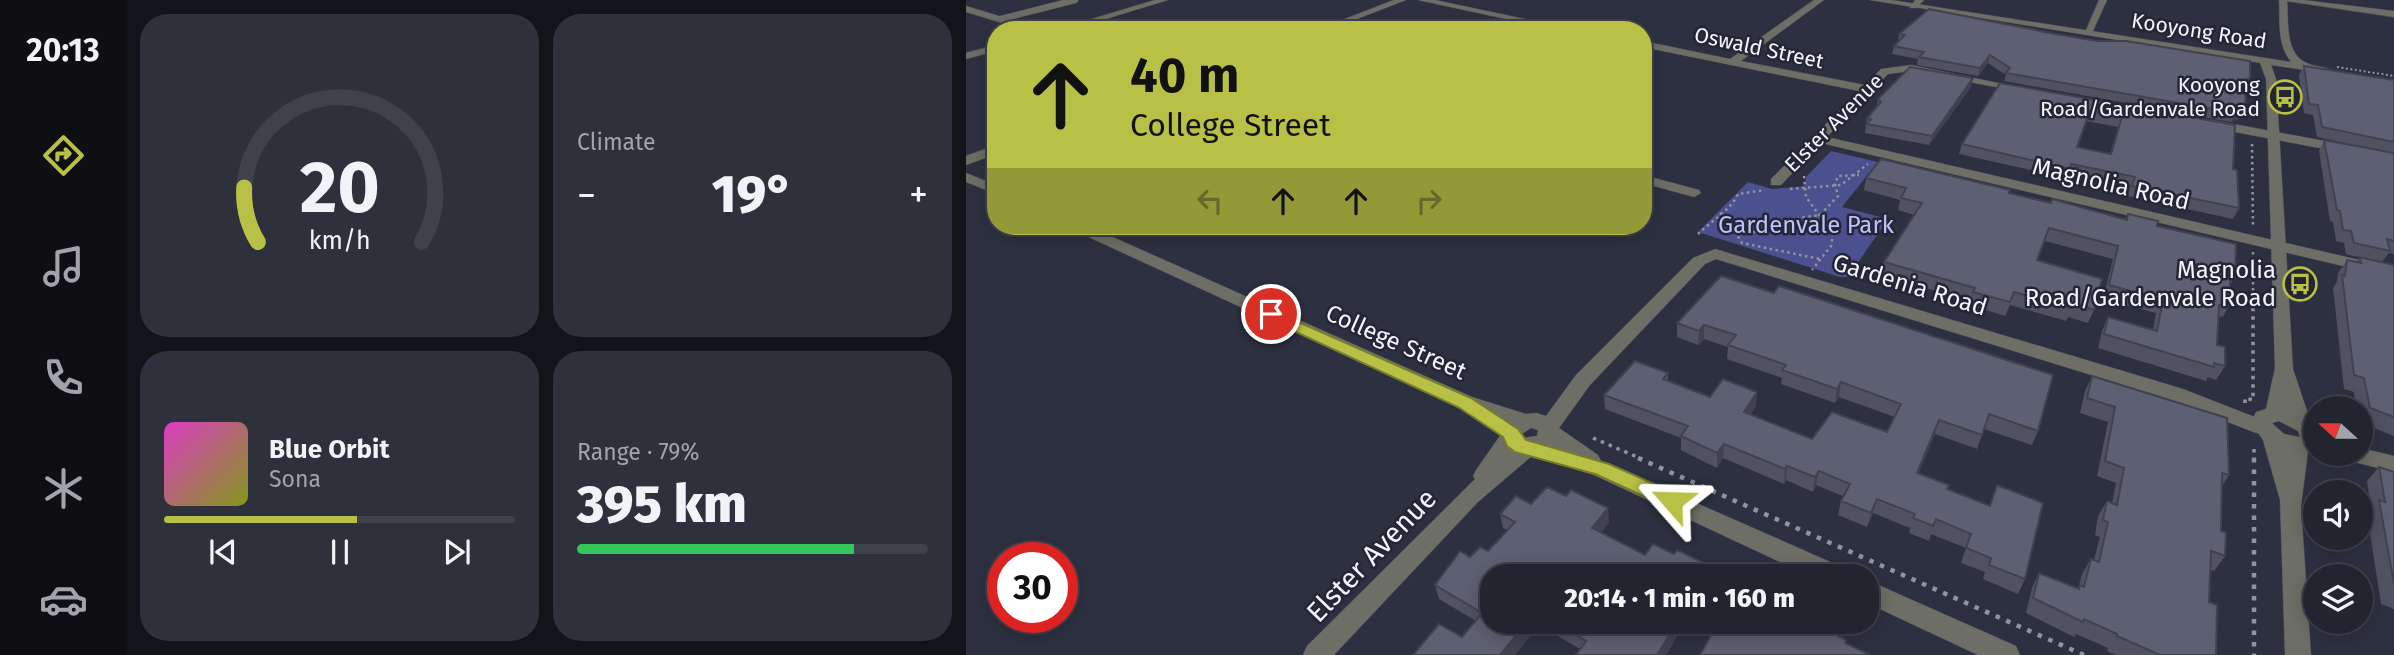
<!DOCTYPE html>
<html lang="en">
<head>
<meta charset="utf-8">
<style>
  :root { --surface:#222430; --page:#2e303c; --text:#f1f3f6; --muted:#a2a4ab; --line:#3f414c; --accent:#b9c046 }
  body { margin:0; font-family:"Fira Sans",sans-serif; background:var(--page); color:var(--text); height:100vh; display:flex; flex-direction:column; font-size:26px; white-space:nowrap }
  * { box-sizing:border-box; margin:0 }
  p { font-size:23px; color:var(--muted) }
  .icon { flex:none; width:38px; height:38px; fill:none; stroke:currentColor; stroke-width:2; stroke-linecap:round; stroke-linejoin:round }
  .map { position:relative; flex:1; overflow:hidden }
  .details { display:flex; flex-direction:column; gap:14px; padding:14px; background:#13141a; width:840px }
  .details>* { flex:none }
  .banner { position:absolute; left:21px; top:21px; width:665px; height:214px; border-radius:28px; box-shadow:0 4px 18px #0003,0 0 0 2px var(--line); background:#b9c046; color:#111; overflow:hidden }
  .needle { width:46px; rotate:291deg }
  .buttons { position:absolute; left:1337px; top:396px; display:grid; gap:14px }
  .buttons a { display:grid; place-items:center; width:70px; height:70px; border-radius:50%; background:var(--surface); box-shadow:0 4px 18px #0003,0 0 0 2px var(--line); font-size:35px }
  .speed { position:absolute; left:21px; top:542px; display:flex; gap:14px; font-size:35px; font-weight:700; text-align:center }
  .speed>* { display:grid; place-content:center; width:91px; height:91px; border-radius:50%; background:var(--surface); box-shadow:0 4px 18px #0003,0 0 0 2px var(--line); line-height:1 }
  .speed .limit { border:10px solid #d22; background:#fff; color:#111 }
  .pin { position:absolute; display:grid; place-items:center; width:60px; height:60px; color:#fff; margin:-30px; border:4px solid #fff; border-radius:50%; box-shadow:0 2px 7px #0007 }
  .me { position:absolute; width:77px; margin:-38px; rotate:295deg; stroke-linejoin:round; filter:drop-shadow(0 0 5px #0008) }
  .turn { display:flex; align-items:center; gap:24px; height:147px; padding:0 28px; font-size:32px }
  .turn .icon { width:91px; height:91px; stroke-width:2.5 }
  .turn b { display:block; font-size:49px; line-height:60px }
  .lanes { display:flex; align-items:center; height:66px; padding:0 28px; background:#0003; justify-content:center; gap:35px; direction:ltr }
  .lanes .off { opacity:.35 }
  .big { font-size:52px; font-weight:800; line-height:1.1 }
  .details .tile { flex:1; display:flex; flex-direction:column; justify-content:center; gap:10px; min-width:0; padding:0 24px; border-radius:28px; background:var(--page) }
  .details .dial { align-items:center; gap:0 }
  .dial svg { height:182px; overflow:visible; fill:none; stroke:var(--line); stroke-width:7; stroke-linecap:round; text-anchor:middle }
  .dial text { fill:var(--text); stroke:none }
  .song { display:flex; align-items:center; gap:21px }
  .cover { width:84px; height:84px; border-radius:10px; background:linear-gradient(135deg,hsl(310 70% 55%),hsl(70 70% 35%)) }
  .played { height:7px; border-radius:4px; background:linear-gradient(90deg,var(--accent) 55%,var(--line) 55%) }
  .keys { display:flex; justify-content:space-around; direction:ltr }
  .heat { display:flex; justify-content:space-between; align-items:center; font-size:38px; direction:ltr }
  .charge { height:10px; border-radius:5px; background:linear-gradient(90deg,#34c759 79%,var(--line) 0) }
  .details .tiles { flex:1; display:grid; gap:14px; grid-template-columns:repeat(2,1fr) }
  .trip { position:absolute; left:514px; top:564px; width:399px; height:70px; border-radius:28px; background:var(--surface); box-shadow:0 4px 18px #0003,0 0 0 2px var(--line); font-weight:800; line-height:70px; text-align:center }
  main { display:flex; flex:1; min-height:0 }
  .tab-bar { display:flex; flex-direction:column; width:126px; justify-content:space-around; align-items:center; background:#0e0e13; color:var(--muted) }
  .tab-bar .icon { width:49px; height:49px }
  .tab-bar .selected { color:var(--accent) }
  .tab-bar b { font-size:32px; color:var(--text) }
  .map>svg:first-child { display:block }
  .green { fill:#4c508e }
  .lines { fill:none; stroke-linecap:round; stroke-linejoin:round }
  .service-casing { stroke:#494b5a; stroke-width:7 }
  .minor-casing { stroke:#494b5a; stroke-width:1 }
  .tertiary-casing { stroke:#494b5a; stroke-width:1 }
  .path-far3 { stroke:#9193a0; stroke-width:2; stroke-dasharray:2 2.5; stroke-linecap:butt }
  .path-far2 { stroke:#9193a0; stroke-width:2.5; stroke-dasharray:2.5 3.5; stroke-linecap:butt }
  .path-far1 { stroke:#9193a0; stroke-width:3.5; stroke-dasharray:3.5 5; stroke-linecap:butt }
  .path { stroke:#9193a0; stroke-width:4.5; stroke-dasharray:4.5 7; stroke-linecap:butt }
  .service { stroke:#6d6e65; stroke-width:6 }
  .minor { fill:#6d6e65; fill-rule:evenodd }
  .tertiary { fill:#6d6e65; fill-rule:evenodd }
  .wall { fill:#505262; fill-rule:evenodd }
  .shaded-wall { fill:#414250 }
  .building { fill:#5d5f72; stroke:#414250; stroke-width:2; fill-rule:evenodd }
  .route { fill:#b9c046; stroke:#787d2e; stroke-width:2 }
  .labels { text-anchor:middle; stroke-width:5; stroke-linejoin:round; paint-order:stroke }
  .far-street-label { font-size:21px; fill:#f3f4fd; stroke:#242636 }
  .far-poi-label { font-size:21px; fill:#f3f4fd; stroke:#242636; text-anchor:end }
  .street-label { font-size:24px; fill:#f3f4fd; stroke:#242636 }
  .park-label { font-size:24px; fill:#bbc2fc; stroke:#242636 }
  .poi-label { font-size:24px; fill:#f3f4fd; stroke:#242636; text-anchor:end }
  .near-street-label { font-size:28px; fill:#f3f4fd; stroke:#242636 }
</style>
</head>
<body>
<main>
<nav class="tab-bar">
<b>20:13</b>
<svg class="icon selected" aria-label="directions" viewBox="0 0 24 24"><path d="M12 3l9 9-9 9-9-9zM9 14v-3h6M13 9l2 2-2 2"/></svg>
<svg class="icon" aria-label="music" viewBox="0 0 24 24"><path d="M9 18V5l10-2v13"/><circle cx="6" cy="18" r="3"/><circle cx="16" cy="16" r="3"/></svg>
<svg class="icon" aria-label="phone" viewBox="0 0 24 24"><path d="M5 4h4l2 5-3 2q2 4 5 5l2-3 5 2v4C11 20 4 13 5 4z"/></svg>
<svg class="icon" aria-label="climate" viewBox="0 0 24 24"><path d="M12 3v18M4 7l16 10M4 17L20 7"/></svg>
<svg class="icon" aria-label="car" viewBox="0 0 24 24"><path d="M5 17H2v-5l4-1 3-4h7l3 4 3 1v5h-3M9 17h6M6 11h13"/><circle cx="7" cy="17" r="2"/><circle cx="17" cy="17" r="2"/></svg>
</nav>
<section class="details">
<div class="tiles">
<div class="tile dial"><svg viewBox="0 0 100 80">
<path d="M14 69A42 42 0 1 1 86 69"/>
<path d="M14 69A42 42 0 0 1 8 45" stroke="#b9c046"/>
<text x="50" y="56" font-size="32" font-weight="700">20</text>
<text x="50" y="72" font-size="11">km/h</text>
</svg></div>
<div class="tile"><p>Climate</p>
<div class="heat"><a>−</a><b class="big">19°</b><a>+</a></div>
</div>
<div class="tile">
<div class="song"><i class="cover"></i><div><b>Blue Orbit</b><p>Sona</p></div></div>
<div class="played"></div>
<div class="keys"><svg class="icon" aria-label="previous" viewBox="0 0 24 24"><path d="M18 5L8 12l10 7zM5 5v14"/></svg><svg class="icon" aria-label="pause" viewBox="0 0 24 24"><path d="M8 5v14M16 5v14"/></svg><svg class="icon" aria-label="next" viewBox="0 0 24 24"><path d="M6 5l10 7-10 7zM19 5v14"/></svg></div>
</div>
<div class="tile"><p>Range · 79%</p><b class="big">395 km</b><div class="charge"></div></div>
</div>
</section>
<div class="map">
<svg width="1428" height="655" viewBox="0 0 1428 655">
  <rect width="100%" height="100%" fill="#2d3040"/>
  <path class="green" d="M865,151L912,162L876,207L922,219L882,277H874L732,232L782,182L806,189L839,186L840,177Z"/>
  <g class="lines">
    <defs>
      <path id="service" d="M35,19L109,0"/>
      <g id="minor">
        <path d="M428,0H440L363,30H350Z"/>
        <path d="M452,0H469L610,30H591Z"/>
        <path d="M848,0H858L775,61L899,85L915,69L945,65L1061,89L1056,92L945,71L922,74L861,137L1428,268V278L855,143L815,185H805V179L893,91L677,47V41L764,59Z"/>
        <path d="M949,0H958L950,8H944Z"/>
        <path d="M1133,0H1141L1126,33L1118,35Z"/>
        <path d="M1313,0H1337L1428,11V17Z"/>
        <path d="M0,6L73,28L74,30H59L0,12Z"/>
        <path d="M1246,120L1428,154V162L1242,127V121Z"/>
        <path d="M30,145V154L0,165V156Z"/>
        <path d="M0,173L30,185V194L0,182Z"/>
        <path d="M677,175L733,190L735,193L728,197L677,183Z"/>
        <path d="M103,226H122L506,397L560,414L570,413L580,416L610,375L727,258L749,249L1217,389L1304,423L1307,428L1304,433H1290L1203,399L750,259L739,264L624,385L593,428L632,455L635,461L878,568L881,576H844L628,475L567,455L512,502L368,655H337L341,646L509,479L507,476L510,470L543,423L492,407L105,229ZM565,428L572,430L571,436L557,438L556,434Z"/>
        <path d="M1395,448L1428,456V472L1376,459L1373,453H1395Z"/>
        <path d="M901,580L1050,646L1054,655H1012L901,603Z"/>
      </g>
      <g id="tertiary">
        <path d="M189,0H202L104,30H89Z"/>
        <path d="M904,0H925L1325,62C1311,44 1314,22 1313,0H1321C1323,22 1318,55 1343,64C1351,67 1358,66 1364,70L1359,73L1305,65L1310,79L1327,369L1344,420L1349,424V449L1342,451L1335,506L1345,655H1319L1314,500L1297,440L1285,423L1290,412L1300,409L1309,368L1300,79L1294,63ZM1313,421L1332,431L1334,437L1318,434L1306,423Z"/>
        <path d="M30,45V51L0,59V53Z"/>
      </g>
    </defs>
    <use href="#service" class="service-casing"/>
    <use href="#minor" class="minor-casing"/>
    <use href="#tertiary" class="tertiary-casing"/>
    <path class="path-far3" d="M1371,67L1428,76"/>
    <g class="path-far2">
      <path d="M1286,144L1287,227"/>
      <path d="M838,176L840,197L867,234L865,246L846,270"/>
      <path d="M824,189L875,185L902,164"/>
      <path d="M754,213L762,219L776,243L854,259"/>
      <path d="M732,234C745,221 765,210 772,194L799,190"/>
      <path d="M769,234L820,229L832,218L854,215L872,196L869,184L872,176L893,175"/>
      <path d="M1287,252V303"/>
    </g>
    <g class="path-far1">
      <path d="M1279,403V398L1287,400V301"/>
      <path d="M627,438L676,459"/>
      <path d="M1288,449V459"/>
    </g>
    <g class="path">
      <path d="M672,458L1118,655"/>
      <path d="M1288,458V655"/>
    </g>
    <use href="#service" class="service"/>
    <use href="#minor" class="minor"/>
    <use href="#tertiary" class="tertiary"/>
  </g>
  <g class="wall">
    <path d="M933,34L1284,77L1280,86L1279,109L1275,118L1265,122L1038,81L1040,75L1022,63L1012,76L951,65L952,59L926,54L928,46L932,42Z"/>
    <path d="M1338,66L1428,80V254L1423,253L1416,262L1428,265V436L1395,423V408H1390L1388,392L1378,389L1367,288L1371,282L1372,273L1381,260L1390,262L1393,257L1404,260L1380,254L1378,243L1370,241L1367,222L1364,221L1353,151L1358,140L1412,150L1351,137L1347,115L1338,113L1333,75Z"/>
    <path d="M1007,78L1005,87L963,145L899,133L901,118L911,106L912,99Z"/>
    <path d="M1034,83L1269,125L1267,169L1273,208L1267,219L1162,196L1164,187L1102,174L1100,178L993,154L996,144ZM1121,121L1152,127L1144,154L1112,147Z"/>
    <path d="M900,178L1043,194L1160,219L1162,214L1191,226L1269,277L1264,285V303L1257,317L1255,316L1252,320L1251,345L1259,366L1250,380L1242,377L1240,381L1132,348L1136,331L1142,317L1187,330L1190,313L1137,299L1147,259L1079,241L1071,261L1128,310L1122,323L1102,317L1100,321L1044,305L1039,316L1003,305L1004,301L915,275L918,262L948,215L932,210L934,200L898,190Z"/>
    <path d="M755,276L1072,431L1066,445L1018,429L1011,449L969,434L952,473L981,489L1023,506L1031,485L1059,579L1052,594L1017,579L1019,572L995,563L1000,548L965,534L963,541L943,533L944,528L907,513L901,527L872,515L875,501L877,496L850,485L847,492L820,480L818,484L757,458L751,468L715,450V438L639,409L638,395L702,373V381L744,397L790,406L784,415L846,439L921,432L929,417L873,397L869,403L815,384L816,378L761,359L762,347L738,339L732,345L711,337V323Z"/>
    <path d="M1126,376L1263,475L1256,486L1255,531L1259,556L1248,571L1244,570L1243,602L1250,655H1150L1141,651L1142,648L1110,634L1108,637L1060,613L1066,588L1073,573L1112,589L1116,574L1125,559L1128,560L1134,537L1129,535L1132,516L1141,501L1146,503L1150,483L1131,476L1142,422L1114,413L1119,391Z"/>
    <path d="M1413,467L1428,472V609L1415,604L1401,514L1405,509L1401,481Z"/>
    <path d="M565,504L643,522L635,533L679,555L708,554L765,576H527V621H720L700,655H610L614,649L573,625L549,655H447L496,637L510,621L473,599L469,585L504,557L522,551L541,530L537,528L534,514Z"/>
  </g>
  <g class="shaded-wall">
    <path d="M1024,55L1022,63L1012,76L1014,68Z"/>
    <path d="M1007,78L1005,87L963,145L966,136Z"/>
    <path d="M1279,109L1275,118L1265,122L1270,113Z"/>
    <path d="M738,325V339L732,345L733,331Z"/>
    <path d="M875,382L873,397L869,403L871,389Z"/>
    <path d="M791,392L790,406L776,426L778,412Z"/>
    <path d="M973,420L969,434L947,487L951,473Z"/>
    <path d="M758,444L757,458L751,468V453Z"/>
    <path d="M821,466L820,480L818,484L819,469Z"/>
    <path d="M853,471L850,485L847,492L849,477Z"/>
    <path d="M911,499L907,513L901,527L905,513Z"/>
    <path d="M642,508L643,522L627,542L626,528Z"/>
    <path d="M562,621H572L573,625L549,655H534Z"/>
    <path d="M712,621H720L700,655H691Z"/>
  </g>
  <g class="building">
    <path d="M963,9L1084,33L1131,41H1160L1284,61V77L1280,80L1279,109L1270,113L1040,73L1044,68L1024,55L1014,68L953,57L958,52L928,46L939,35L933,34Z"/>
    <path d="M1338,66L1428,80V142L1356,127L1352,105L1343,104Z"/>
    <path d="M944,67L1007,78L966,136L901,124L905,119L901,118L915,102L912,99Z"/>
    <path d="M1034,83L1269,125L1267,169L1271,170L1273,208L1166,186L1169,177L1105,164L1104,169L996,144ZM1124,111L1156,117L1145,154L1111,147Z"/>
    <path d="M1358,140L1428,153V241L1421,239L1424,251L1388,243L1385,231L1377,230L1374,211L1371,210Z"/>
    <path d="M915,159L1044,190L1043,193L1085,203L1086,199L1161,220L1162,214L1192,221L1191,226L1270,244L1269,277L1264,276V303L1260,302V306L1253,305L1251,345L1259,347V366L1248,363V367L1138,334L1142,317L1191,331L1197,300L1143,285L1152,246L1083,228L1071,260L1136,279L1128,310L1107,303L1105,308L1048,292L1044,302L1007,292L1009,288L918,262L956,203L935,198L940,188L900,178Z"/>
    <path d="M1393,257L1428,265V417L1404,408L1398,378L1388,375L1376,275L1379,276L1381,260L1395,263Z"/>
    <path d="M755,276L808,293L813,286L1087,375L1072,431L1023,414L1016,435L973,420L951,473L983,485L981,489L1024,506L1031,485L1077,503L1059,579L1023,565L1025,558L1000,548L1005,534L970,519L967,526L947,518L949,514L911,499L905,513L875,501L884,484L853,471L849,477L821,466L819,469L758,444L751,453L715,436L722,426L638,395L669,361L702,373L697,379L744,397L757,379L791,392L778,412L846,439L866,412L921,432L935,404L875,382L871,389L816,370L820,365L762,345L770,335L738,325L733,331L711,323Z"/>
    <path d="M1126,376L1261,418L1263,475L1256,473L1255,531L1260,533L1259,556L1245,551L1243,602L1251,605L1250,655H1194L1151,636V634L1118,619L1117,622L1067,598L1073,573L1113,589L1114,585L1118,587L1125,559L1133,562L1142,522L1137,520L1141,501L1151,505L1158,468L1139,461L1149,407L1121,398Z"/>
    <path d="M1413,467L1428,472V584L1413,500L1419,502Z"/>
    <path d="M581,487L600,496L605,490L642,508L626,528L679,555L687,544L708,554L711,550L765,576H527V621H562L534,655H447L473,624L496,637L516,613L469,585L494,551L504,557L514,547L522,551L549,522L534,514L550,496L565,504Z"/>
    <path d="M586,621H712L691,655H610L620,641Z"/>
    <path d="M753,621H844L880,640L879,643L904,655H734Z"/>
  </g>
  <path class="route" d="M305,310L505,398L552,429L560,440L643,464L713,495L716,501L713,507L706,509L629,474L549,452L541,446L537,437L492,407L300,318V311Z"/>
  <defs>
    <symbol id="bus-ring" viewBox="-11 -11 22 22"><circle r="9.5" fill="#242636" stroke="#b9c046" stroke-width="1.5"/><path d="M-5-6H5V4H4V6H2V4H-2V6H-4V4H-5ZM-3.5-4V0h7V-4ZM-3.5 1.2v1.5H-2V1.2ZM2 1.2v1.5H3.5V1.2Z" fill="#b9c046"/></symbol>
  </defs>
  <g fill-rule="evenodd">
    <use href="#bus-ring" x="1300" y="78" width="38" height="38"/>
    <use href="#bus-ring" x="1315" y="265" width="38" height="38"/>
  </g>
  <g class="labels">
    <g class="far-street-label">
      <text transform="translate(1233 31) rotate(9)" y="7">Kooyong Road</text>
      <text transform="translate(793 48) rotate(12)" y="7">Oswald Street</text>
      <text transform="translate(868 123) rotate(-45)" y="7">Elster Avenue</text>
    </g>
    <g class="far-poi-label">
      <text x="1294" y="92">Kooyong<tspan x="1294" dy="24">Road/Gardenvale Road</tspan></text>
    </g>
    <g class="street-label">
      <text transform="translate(1145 184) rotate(13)" y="8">Magnolia Road</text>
      <text transform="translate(944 285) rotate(17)" y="8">Gardenia Road</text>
      <text transform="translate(430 342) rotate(24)" y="8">College Street</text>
    </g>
    <g class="park-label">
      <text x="840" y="233">Gardenvale Park</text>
    </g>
    <g class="poi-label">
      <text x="1310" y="278">Magnolia<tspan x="1310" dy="28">Road/Gardenvale Road</tspan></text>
    </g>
    <g class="near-street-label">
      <text transform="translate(405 555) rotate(-46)" y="10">Elster Avenue</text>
    </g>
  </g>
</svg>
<div class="buttons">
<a><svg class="needle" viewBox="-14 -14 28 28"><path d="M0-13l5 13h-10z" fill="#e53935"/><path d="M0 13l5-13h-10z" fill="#a2a4ab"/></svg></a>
<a><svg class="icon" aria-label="sound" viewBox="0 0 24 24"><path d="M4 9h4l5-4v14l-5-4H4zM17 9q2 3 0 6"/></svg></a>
<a><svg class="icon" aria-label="layers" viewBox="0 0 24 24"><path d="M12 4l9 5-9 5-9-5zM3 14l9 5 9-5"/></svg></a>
</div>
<div class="speed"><div class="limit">30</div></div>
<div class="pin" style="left:305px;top:314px;background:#d93025"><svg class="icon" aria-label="arrive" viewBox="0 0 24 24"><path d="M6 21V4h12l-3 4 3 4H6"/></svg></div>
<svg class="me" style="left:706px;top:501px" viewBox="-20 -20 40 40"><path d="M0-17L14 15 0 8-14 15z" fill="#b9c046" stroke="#fff" stroke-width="4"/></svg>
<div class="trip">20:14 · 1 min · 160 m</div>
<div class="banner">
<div class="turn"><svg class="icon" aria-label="ahead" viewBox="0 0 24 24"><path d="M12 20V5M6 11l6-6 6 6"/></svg><div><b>40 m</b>College Street</div></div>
<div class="lanes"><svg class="icon off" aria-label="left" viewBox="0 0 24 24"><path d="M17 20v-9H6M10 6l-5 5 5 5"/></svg><svg class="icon" aria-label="ahead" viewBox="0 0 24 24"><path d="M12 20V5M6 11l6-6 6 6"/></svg><svg class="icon" aria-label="ahead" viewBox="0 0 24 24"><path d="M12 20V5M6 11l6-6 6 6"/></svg><svg class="icon off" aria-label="right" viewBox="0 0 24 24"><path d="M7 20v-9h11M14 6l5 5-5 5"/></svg></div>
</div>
</div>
</main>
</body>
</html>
